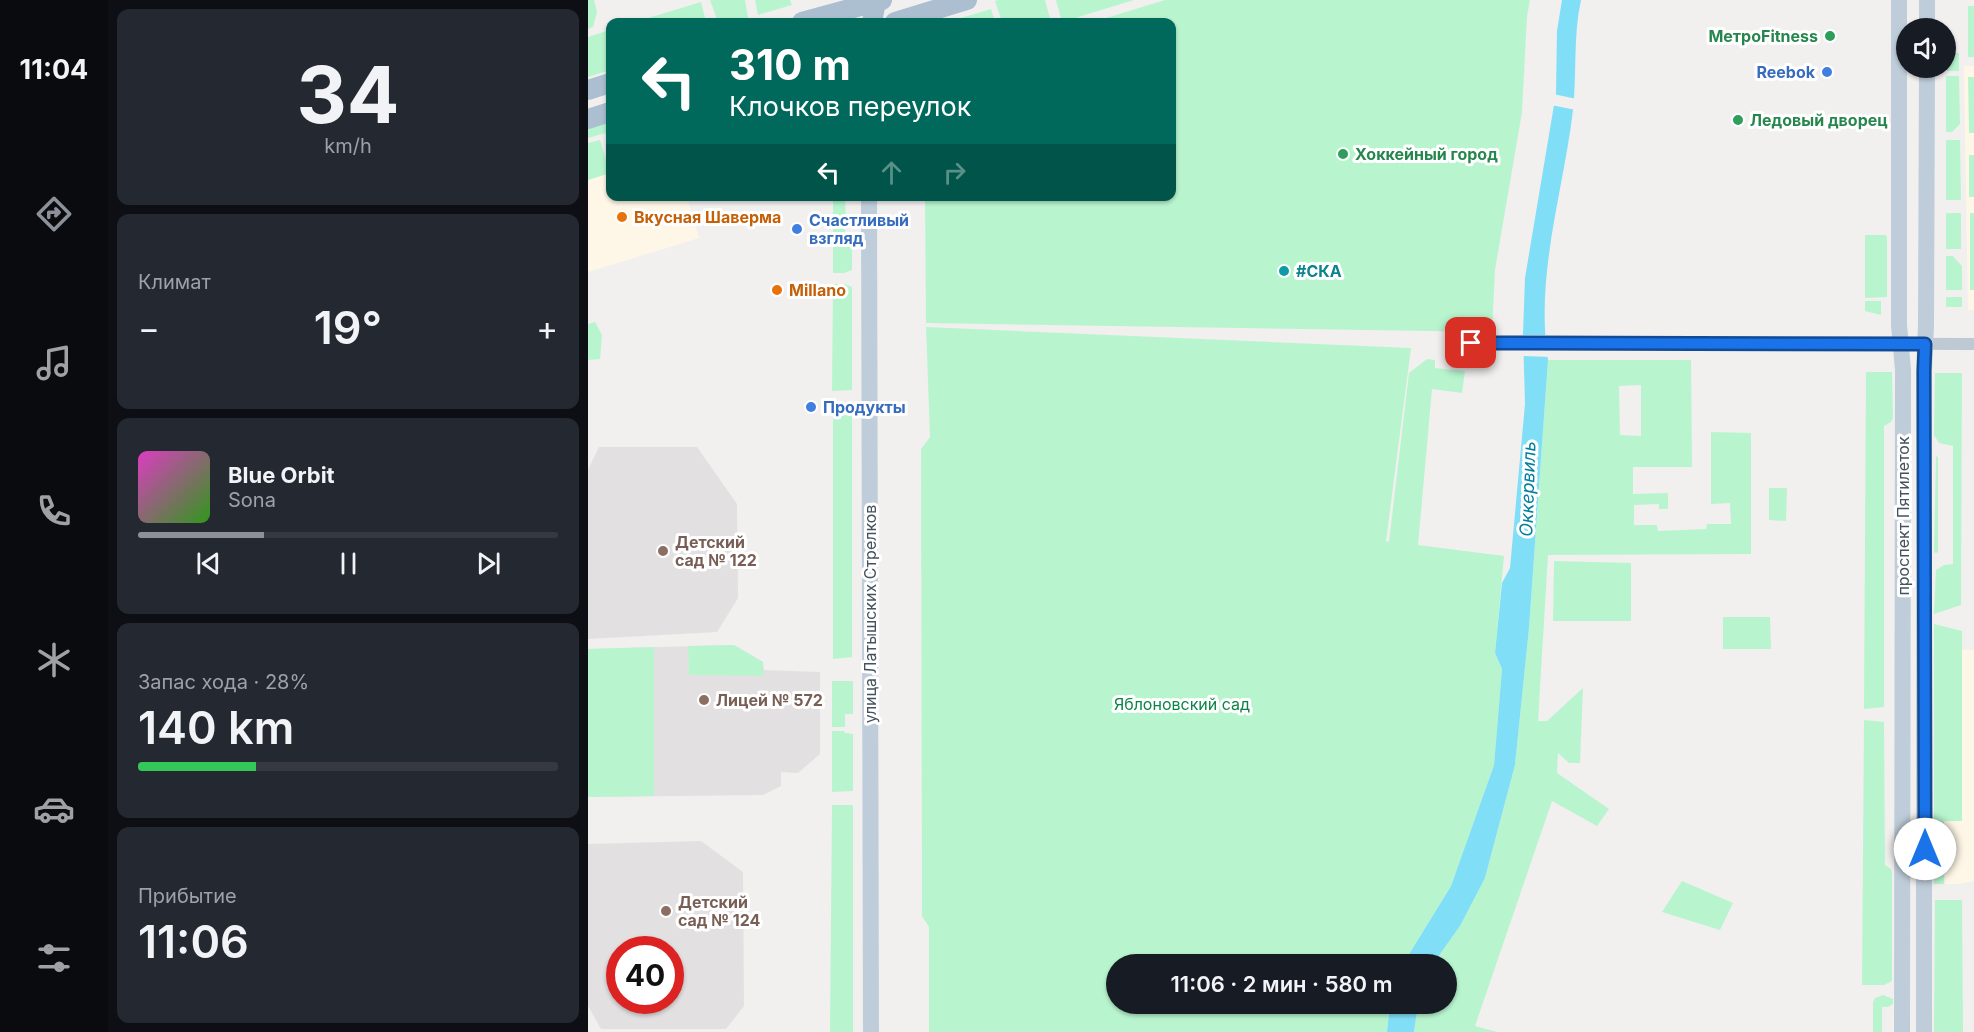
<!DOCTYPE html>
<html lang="ru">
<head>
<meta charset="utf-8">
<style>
  :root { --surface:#171b24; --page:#242831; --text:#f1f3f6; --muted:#9ea1a6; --line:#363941; --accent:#8c9099 }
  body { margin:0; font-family:Inter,sans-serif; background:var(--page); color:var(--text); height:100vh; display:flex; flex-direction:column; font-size:22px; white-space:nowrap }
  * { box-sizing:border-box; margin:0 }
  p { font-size:20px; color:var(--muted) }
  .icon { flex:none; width:33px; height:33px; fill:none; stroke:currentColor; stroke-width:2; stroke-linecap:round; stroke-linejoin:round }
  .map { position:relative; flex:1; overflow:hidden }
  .details { display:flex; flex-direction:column; gap:9px; padding:9px; background:#0d0f14; width:480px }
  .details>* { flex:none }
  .top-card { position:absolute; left:18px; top:18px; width:570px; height:183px; border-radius:12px; box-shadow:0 2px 4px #0004; background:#00695c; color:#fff; overflow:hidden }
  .buttons { position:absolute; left:1308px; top:18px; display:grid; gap:12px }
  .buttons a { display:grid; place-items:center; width:60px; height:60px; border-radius:50%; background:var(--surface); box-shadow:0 2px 4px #0004; font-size:30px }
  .speed { position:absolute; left:18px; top:936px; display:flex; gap:12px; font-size:30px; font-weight:700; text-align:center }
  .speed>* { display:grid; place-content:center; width:78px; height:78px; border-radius:50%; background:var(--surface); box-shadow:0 2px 4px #0004; line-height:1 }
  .speed .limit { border:9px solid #d22; background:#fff; color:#111 }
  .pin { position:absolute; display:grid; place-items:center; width:51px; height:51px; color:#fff; margin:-26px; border-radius:12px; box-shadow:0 3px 9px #0006 }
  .me { position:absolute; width:66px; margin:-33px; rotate:0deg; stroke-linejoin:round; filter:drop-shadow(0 0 4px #0008) }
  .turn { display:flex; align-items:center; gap:21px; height:126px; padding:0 24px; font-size:27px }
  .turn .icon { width:78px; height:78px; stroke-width:2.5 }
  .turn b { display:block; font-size:42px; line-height:51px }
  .lanes { display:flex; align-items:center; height:57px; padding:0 24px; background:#0003; justify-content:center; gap:30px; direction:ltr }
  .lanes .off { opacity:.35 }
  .big { font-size:45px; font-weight:600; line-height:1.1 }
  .details .widget { flex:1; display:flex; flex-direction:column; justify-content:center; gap:9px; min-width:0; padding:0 21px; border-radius:12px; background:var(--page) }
  .details .dial { align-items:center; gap:0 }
  .dial b { font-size:78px; line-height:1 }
  .song { display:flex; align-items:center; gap:18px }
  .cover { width:72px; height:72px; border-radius:9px; background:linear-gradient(135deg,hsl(310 70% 55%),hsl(110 70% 35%)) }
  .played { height:6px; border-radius:3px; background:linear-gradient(90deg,var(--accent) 30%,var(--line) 30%) }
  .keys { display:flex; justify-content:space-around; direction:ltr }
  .heat { display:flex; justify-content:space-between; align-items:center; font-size:33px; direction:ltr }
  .charge { height:9px; border-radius:4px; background:linear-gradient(90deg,#34c759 28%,var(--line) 0) }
  .trip { position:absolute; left:518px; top:954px; width:351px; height:60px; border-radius:30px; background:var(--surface); box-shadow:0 2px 4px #0004; font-weight:600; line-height:60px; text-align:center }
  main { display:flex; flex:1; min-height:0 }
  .menu { display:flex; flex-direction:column; width:108px; justify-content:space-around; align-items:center; background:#090b0e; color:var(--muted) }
  .menu .icon { width:42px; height:42px }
  .menu .on { color:var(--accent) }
  .menu b { font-size:27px; color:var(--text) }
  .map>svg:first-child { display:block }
  .commercial { fill:#fef7e7 }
  .education { fill:#e3e0e1; fill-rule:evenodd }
  .green { fill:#b8f5cf; fill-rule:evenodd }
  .water { fill:#80dff7 }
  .pier { fill:#f2efef }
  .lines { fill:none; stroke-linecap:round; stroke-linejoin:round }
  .street { stroke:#becad3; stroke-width:12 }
  .secondary { stroke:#bfcdda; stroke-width:16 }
  .primary { stroke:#abbfd1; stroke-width:20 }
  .route-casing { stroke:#114b97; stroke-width:15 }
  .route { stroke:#1a73e8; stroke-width:10 }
  .leisure-dot { fill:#2e9e5b; stroke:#fff; stroke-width:2 }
  .shop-dot { fill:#3f7fe0; stroke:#fff; stroke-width:2 }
  .food-dot { fill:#e8710a; stroke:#fff; stroke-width:2 }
  .culture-dot { fill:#0f9aa8; stroke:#fff; stroke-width:2 }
  .education-dot { fill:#8d6e63; stroke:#fff; stroke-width:2 }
  .labels { text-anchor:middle; stroke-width:6; stroke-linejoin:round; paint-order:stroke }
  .leisure-label { font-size:16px; font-weight:bold; fill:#27864d; stroke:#fff; text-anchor:start }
  .shop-label { font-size:16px; font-weight:bold; fill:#366cbe; stroke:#fff; text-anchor:start }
  .food-label { font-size:16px; font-weight:bold; fill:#c56008; stroke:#fff; text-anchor:start }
  .culture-label { font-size:16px; font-weight:bold; fill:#0d838f; stroke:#fff; text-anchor:start }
  .street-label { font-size:16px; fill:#45535f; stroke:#fff }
  .education-label { font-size:16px; font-weight:bold; fill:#785e54; stroke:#fff; text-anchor:start }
  .park-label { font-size:16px; fill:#0c8447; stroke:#fff }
  .water-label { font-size:18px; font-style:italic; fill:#037f9e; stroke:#fff }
</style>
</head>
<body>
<main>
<nav class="menu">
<b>11:04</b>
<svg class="icon on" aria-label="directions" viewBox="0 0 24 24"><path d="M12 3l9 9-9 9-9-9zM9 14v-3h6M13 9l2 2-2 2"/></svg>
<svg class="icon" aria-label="music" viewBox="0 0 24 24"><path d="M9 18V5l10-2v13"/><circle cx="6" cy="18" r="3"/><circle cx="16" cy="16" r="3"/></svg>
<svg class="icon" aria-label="phone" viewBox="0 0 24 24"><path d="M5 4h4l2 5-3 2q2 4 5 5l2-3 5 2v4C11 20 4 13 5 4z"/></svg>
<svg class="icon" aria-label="climate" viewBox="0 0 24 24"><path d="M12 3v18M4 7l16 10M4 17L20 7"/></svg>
<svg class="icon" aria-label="car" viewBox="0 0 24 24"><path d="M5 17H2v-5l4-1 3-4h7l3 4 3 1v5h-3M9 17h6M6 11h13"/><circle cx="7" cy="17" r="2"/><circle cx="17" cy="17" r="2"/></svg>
<svg class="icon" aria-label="filters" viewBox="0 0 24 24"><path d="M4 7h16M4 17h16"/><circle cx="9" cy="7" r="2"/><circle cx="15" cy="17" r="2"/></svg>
</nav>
<section class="details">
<div class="widget dial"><b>34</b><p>km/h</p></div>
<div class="widget"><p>Климат</p>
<div class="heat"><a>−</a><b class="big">19°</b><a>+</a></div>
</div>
<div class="widget">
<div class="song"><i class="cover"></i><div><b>Blue Orbit</b><p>Sona</p></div></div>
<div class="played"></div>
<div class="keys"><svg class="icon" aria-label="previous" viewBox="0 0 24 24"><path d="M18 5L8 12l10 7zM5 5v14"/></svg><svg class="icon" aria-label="pause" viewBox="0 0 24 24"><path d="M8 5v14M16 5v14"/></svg><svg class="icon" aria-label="next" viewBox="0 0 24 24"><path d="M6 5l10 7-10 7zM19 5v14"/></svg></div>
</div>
<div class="widget"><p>Запас хода · 28%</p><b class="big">140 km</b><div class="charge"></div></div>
<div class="widget"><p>Прибытие</p><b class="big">11:06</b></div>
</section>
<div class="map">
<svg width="1386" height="1032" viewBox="0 0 1386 1032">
  <rect width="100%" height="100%" fill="#f2efef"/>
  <g class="commercial">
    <path d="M1376,66H1386V310H1380Z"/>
    <path d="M22,173V196L99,197L111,238L0,272V180Z"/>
    <path d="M1367,650H1386V881L1370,884H1357L1356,822L1370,821Z"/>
  </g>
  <g class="education">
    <path d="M11,447H109L149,504L150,598L129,632L0,639V470Z"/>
    <path d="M146,645L175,662L176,670L232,672V754L210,773L193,772V786L175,795L0,797V649Z"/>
    <path d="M113,841L155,872L156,1006L138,1029H13L0,1006V844ZM32,950H82V1000H32Z"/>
  </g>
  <g class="green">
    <path d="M0,0H6L9,12L5,27L0,29Z"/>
    <path d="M122,0H157L160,18L147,22H130Z"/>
    <path d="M167,0H202L204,5L170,15Z"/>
    <path d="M410,0H457L463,22H414L407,1Z"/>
    <path d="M468,0H546L474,22Z"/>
    <path d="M577,0H942L939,16L934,112L907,270L904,332L338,323L337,197L584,196V22H505Z"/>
    <path d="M113,2L118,22H47Z"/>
    <rect x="1380" y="6" width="6" height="51"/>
    <path d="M403,9L407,22H363V21Z"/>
    <path d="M22,30V70L0,77V37Z"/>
    <path d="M1362,53H1371V71H1359V59Z"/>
    <path d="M1358,76H1371L1372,124L1364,132H1358Z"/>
    <path d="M1380,77H1386V133H1381Z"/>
    <path d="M21,121L22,123V149L18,133L0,138V128Z"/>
    <path d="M12,140L22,173L0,180V143Z"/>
    <path d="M1358,140H1372L1373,200H1358Z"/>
    <rect x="1381" y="155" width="5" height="42"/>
    <path d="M245,197H257L258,221H245Z"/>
    <rect x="1358" y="213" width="15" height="36"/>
    <rect x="1382" y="213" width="4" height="77"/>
    <path d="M245,224H257V240L264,241V270L256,273H245Z"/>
    <path d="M1277,235H1298L1299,237V297L1277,298Z"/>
    <path d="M1358,256H1365L1374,266V290H1358Z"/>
    <path d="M245,284H257L264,287V390L244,391Z"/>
    <rect x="1358" y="297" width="16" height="10"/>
    <path d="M1277,301H1293V315L1277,311Z"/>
    <path d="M7,322L14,335L12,359L0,360V324Z"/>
    <path d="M338,327L823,348L798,541L801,542L821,373L839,359L847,360V368L877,371L874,393L844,389L830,545L916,556L907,653L914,669L906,765L863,886L815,964H528V1004H802L799,1032H341V927L334,916L333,449L342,437Z"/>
    <path d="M960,360H1103L1104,467H1045V494L1080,493V509H1071V504L1046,505V525H1069L1070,531L1118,529L1119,524H1143L1142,503L1123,504V432L1163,433V554L960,555L950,721H959L995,688L992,763H981L970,753L969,773L1021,809L1009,826L964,801L887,1026L909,1032H826L830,1004H858V964H845L872,926L897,878L927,765L941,628ZM1053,385V436L1032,435L1031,386Z"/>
    <path d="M1278,372H1304L1305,418L1303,422L1296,426V707L1276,709Z"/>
    <path d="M1347,373H1374L1373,605L1346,614L1348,570L1356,565L1365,564V446L1351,443L1346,435Z"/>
    <path d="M245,404H264V657L245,659Z"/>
    <path d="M1348,456L1350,457V552L1348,553L1346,552Z"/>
    <path d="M1181,488H1199L1198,521L1181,520Z"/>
    <path d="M966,561L1043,563V621H965Z"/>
    <path d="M1135,617H1182L1183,649H1135Z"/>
    <path d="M1346,624L1374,631V821H1356V884H1346Z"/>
    <path d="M146,645L175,662V676L101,675L100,646Z"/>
    <path d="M66,647V796L0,797V649Z"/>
    <path d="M244,681H265V714H257V727H244Z"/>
    <path d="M1276,720L1296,722L1297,865L1303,869L1304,873V981L1296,985H1274Z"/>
    <path d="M244,731H256L257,733L265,734V791L244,792Z"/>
    <path d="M244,805H265V1032H242Z"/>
    <path d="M1094,881L1145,903L1132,930L1074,912Z"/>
    <path d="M1347,900H1374L1375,1032H1346Z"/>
    <path d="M1295,995L1305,999V1004L1300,1007H1294V1032H1285V1002L1287,998Z"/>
  </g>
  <g class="water">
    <path d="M974,0H993C985,36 989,73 985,110C975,194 947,275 960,360L941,628L927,765L897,878L872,926L845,964H815L863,886L906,765L914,669L907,653L914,583L922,568L937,404L935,333L937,278L968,93L969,31Z"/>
    <path d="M802,1004H830L826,1032H799Z"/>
  </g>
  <g class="pier">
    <path d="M965,94L989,99L988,110L963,105Z"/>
    <path d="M932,335H959L962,357L933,356Z"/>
  </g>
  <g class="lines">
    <path class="street" d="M883,343L1386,344"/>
    <g class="secondary">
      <path d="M1311,0V325L1315,370L1314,1032"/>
      <path d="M1339,0V28"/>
      <path d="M281,196L283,1032"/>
      <path d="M1336,1032V371L1338,325L1339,68"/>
    </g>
    <g class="primary">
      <path d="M214,22L294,0"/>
      <path d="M284,22L288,2"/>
      <path d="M307,22L379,0"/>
      <path d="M0,90L22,83"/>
      <path d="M0,119L22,112"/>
    </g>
  </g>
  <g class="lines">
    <defs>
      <path id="route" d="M883,343L1337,344L1336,371L1337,849"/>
    </defs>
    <use href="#route" class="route-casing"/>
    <use href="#route" class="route"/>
  </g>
  <g class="leisure-dot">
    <circle cx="1242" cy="36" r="6"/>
    <circle cx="1150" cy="120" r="6"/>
    <circle cx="755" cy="154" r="6"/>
  </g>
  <g class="shop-dot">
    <circle cx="1239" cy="72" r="6"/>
    <circle cx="209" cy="229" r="6"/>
    <circle cx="223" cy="407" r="6"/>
  </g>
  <g class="food-dot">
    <circle cx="34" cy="217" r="6"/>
    <circle cx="189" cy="290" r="6"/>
  </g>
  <circle class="culture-dot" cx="696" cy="271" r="6"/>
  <g class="education-dot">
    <circle cx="75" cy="551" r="6"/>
    <circle cx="116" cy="700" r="6"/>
    <circle cx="78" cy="911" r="6"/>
  </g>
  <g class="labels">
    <g class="leisure-label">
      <text x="1230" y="42" text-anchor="end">МетроFitness</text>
      <text x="1162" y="126">Ледовый дворец</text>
      <text x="767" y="160">Хоккейный город</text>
    </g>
    <g class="shop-label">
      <text x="1227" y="78" text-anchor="end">Reebok</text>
      <text x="221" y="226">Счастливый<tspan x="221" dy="18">взгляд</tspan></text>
      <text x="235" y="413">Продукты</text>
    </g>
    <g class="food-label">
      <text x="46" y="223">Вкусная Шаверма</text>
      <text x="201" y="296">Millano</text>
    </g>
    <g class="culture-label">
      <text x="708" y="277">#СКА</text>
    </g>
    <g class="street-label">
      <text transform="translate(1315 516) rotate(-90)" y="6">проспект Пятилеток</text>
      <text transform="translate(282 614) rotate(-90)" y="6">улица Латышских Стрелков</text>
    </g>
    <g class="education-label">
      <text x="87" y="548">Детский<tspan x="87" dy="18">сад № 122</tspan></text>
      <text x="128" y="706">Лицей № 572</text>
      <text x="90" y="908">Детский<tspan x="90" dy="18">сад № 124</tspan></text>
    </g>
    <g class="park-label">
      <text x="594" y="710">Яблоновский сад</text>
    </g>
    <g class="water-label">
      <text transform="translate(940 489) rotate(-88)" y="6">Оккервиль</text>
    </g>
  </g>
</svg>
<div class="buttons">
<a><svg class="icon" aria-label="sound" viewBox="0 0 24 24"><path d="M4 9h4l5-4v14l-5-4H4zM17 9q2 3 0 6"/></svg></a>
</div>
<div class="speed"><div class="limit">40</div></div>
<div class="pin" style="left:883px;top:343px;background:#d93025"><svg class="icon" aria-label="arrive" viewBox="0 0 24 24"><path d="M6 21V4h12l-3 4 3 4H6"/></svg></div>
<svg class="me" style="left:1337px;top:849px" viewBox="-20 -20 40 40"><circle r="19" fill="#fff"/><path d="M0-13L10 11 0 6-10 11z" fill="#1a73e8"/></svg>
<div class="trip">11:06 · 2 мин · 580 m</div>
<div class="top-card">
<div class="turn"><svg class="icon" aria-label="left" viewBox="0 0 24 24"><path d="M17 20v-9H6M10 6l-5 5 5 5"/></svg><div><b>310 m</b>Клочков переулок</div></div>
<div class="lanes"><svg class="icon" aria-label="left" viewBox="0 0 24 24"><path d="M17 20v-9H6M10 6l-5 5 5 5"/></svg><svg class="icon off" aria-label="ahead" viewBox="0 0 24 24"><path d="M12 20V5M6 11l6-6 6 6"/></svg><svg class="icon off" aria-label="right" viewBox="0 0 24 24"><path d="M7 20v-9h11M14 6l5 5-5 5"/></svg></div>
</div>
</div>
</main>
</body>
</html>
